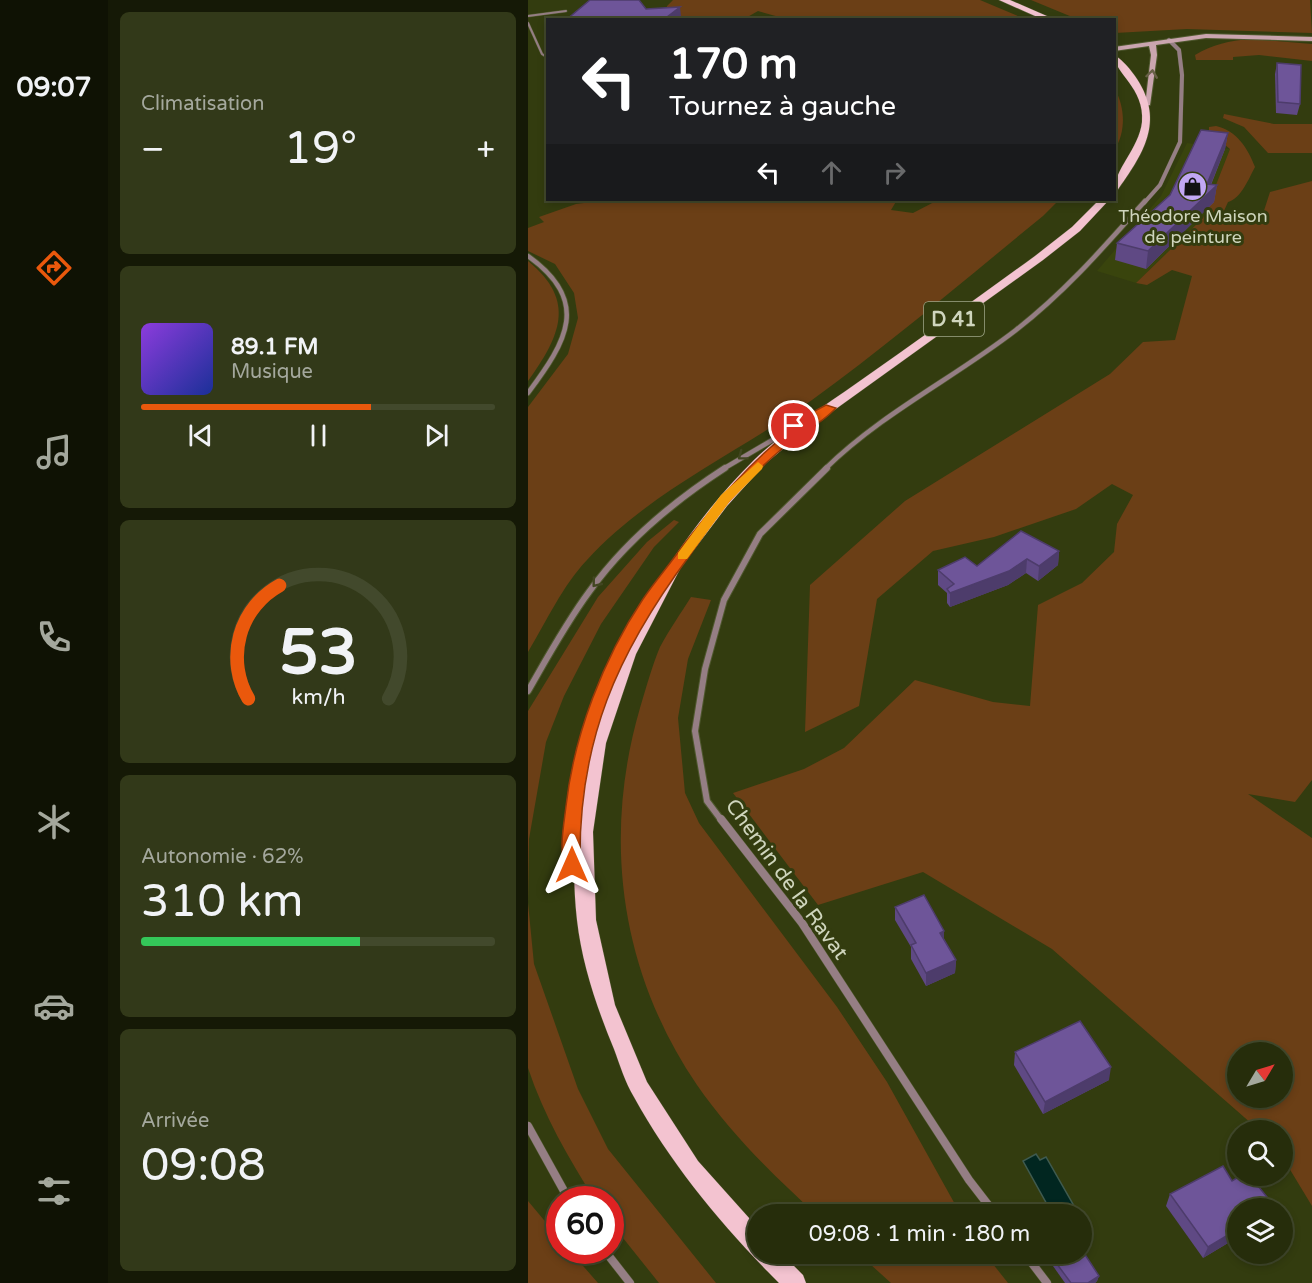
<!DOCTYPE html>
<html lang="fr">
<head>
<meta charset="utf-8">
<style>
  :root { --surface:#262d0b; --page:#323919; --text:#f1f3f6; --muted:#a4a89d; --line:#42492c; --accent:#ea580c }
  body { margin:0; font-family:"Varela Round",sans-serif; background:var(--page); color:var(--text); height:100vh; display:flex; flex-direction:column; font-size:22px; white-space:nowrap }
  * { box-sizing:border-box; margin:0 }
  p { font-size:20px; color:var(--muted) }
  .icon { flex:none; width:33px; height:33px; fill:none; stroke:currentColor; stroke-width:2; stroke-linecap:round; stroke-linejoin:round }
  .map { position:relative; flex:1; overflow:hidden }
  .side { display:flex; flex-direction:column; gap:12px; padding:12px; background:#151906; width:420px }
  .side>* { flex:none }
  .top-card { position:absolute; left:18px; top:18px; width:570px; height:183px; border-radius:0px; box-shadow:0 3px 9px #0003,0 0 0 2px var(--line); background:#202124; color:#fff; overflow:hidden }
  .needle { width:39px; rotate:52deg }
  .fabs { position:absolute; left:699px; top:1042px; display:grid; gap:12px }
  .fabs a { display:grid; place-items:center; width:66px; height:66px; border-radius:50%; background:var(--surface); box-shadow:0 3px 9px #0003,0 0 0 2px var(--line); font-size:30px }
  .speed { position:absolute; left:18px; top:1186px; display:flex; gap:12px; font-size:30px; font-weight:700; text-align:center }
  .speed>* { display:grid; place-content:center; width:78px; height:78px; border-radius:50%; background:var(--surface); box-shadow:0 3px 9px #0003,0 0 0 2px var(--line); line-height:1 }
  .speed .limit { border:9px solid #d22; background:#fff; color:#111 }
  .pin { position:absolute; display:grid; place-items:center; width:51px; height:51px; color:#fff; margin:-26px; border:3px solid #fff; border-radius:50%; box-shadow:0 2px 6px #0007 }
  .me { position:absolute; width:66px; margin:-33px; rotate:0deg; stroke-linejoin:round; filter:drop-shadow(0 0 4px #0008) }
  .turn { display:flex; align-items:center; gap:21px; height:126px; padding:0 24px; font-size:27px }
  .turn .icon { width:78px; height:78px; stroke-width:2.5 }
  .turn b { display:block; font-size:42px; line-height:51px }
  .lanes { display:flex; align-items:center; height:57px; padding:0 24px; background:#0003; justify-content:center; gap:30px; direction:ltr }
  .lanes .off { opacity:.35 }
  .big { font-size:45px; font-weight:600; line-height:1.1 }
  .side .card { flex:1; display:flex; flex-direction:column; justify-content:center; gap:9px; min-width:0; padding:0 21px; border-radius:9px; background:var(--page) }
  .side .dial { align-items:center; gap:0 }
  .dial svg { height:156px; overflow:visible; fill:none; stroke:var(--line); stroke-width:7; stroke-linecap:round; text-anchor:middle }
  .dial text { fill:var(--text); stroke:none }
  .song { display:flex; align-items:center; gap:18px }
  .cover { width:72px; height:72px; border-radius:9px; background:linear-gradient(135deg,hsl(270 70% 55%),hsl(230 70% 35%)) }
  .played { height:6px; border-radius:3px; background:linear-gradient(90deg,var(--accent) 65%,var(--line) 65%) }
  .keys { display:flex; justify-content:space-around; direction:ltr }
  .heat { display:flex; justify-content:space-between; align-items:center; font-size:33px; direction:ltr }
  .charge { height:9px; border-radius:4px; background:linear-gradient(90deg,#34c759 62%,var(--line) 0) }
  .trip { position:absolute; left:219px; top:1204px; width:345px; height:60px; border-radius:30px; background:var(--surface); box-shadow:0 3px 9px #0003,0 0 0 2px var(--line); font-weight:600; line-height:60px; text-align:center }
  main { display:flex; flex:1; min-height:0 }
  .tabs { display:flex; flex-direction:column; width:108px; justify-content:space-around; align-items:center; background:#0f1204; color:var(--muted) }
  .tabs .icon { width:42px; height:42px }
  .tabs .on { color:var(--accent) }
  .tabs b { font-size:27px; color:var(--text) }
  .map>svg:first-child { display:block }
  .built { fill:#39440d }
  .green { fill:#6b3f16; fill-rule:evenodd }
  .water { fill:#012620; stroke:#3f5a4f; stroke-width:1.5 }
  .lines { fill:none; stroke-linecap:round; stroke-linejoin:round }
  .lane-casing { stroke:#4f582e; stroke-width:3 }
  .street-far3-casing { stroke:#4f582e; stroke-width:4.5 }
  .street-far2-casing { stroke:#4f582e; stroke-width:6 }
  .street-far1-casing { stroke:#4f582e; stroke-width:8 }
  .street-casing { stroke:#4f582e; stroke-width:9 }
  .secondary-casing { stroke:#4f582e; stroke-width:2 }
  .primary-casing { stroke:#4f582e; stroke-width:1 }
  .lane { stroke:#957e84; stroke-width:2 }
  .street-far3 { stroke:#957e84; stroke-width:4 }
  .street-far2 { stroke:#957e84; stroke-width:4.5 }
  .street-far1 { stroke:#957e84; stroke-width:6 }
  .street { stroke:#957e84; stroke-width:8 }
  .secondary { fill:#caa5af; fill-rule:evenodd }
  .primary { fill:#f3c3d0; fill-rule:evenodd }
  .wall { fill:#5f4984 }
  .shaded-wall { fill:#4d3c6b }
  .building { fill:#6e5599; stroke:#4d3c6b; stroke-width:1.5 }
  .oneway { stroke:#686147 }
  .oneway2 { stroke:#424621 }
  .route { fill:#ea580c; stroke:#983908; stroke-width:1.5 }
  .slow { fill:#f59e0b }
  .labels { text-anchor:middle; stroke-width:6; stroke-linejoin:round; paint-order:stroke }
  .far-poi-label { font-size:18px; fill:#cfd5bd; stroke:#333c0f }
  .shield { fill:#333c0f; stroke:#a0a789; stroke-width:1.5 }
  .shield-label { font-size:20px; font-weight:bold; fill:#cfd5bd }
  .street-label { font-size:21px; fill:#cfd5bd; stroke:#333c0f }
</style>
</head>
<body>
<main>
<nav class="tabs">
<b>09:07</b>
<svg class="icon on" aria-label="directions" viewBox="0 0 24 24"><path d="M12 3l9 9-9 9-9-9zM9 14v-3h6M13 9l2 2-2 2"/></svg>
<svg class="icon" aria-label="music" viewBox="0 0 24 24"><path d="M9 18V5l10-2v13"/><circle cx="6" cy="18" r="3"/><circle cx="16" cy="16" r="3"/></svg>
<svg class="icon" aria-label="phone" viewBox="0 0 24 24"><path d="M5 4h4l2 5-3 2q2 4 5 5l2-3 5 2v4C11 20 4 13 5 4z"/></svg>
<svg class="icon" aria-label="climate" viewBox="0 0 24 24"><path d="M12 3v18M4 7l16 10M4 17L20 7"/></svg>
<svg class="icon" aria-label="car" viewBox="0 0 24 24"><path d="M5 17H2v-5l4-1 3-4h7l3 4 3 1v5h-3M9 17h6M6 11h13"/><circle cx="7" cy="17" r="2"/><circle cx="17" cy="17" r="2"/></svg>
<svg class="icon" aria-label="filters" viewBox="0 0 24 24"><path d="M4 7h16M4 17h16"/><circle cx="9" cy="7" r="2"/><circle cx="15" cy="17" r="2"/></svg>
</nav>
<section class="side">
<div class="card"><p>Climatisation</p>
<div class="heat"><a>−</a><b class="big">19°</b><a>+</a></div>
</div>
<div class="card">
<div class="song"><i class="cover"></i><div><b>89.1 FM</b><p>Musique</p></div></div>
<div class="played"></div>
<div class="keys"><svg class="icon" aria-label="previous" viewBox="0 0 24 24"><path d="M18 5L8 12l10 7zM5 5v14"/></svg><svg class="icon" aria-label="pause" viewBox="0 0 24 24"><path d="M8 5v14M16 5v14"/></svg><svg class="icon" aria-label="next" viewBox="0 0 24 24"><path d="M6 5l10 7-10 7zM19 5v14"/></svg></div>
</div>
<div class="card dial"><svg viewBox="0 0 100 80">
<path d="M14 69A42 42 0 1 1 86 69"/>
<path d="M14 69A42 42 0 0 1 30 11" stroke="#ea580c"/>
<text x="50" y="56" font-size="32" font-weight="700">53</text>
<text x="50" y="72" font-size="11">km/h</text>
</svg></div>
<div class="card"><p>Autonomie · 62%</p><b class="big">310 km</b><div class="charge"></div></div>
<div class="card"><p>Arrivée</p><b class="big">09:08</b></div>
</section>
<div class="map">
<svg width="784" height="1283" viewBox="0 0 784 1283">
  <rect width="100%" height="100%" fill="#333c0f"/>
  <path class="built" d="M659,143L702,149L675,218L608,283L569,271L633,196Z"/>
  <g class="green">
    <path d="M145,0H452L497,19L262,20L230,11L216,19L136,20L139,6Z"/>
    <path d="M503,0H782L784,33L659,29L587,33L586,20L549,19Z"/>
    <path d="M722,39L784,44V61L731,55L705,57V60H668L667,55C685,44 701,41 722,39Z"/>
    <path d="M587,89C597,108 598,131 587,149Z"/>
    <path d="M696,114L746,124H784V153H740L716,127L695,118Z"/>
    <path d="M688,126C708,130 720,148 727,167C721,178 713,199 700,202L691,222L732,223L742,192L784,181V780L767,802L720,794L784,838V1206L755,1158L754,1131H732L524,949L395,872L290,905L205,793L276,769L316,748L387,680L465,702L502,706L510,605L554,583L586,552L589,524L605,495L584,484L548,509L466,537L405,551L349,599L331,706L277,732L282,585L377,501L582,374L615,342L647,340L664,276L644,270L619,285L608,283L675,218L702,149L681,132V127ZM710,1053H754V1098H710Z"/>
    <path d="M79,200H369L363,210L385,213L410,200H531L515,216C439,278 364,342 284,400C210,453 122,491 59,560C35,585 18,622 0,652V407L40,354L50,318L46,293L27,264L0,251V228L16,222L11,217L48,204Z"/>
    <path d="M0,261C49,301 32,336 0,381Z"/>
    <path d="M146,520L151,522L126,547L73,624L36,696L18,742L1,839L0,903L6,964L50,1089L80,1149L188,1283H131L83,1223L82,1200H67C40,1157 16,1116 0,1068V711L70,597L119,542Z"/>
    <path d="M163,597L183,600L160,659L150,718L157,793L171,823L309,1007L359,1082L433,1215H289C245,1175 203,1134 169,1085C92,972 74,838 112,708C118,688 124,666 132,647C141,630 153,613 163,597Z"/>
    <path d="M0,1201L31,1238L32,1251H42L70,1283H0Z"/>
    <path d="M331,1254H457L480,1283H363Z"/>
  </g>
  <path class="water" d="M508,1154L512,1160L518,1157L546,1206L525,1215L495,1161Z"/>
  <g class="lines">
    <defs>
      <g id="lane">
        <path d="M0,16L38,11"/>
        <path d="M0,23L14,54L20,58"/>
      </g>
      <path id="street-far3" d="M616,203L632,185L652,142L654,75L651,50L641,40"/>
      <g id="street-far2">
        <path d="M0,256C63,301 39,341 0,393"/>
        <path d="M195,469L275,422"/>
        <path d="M297,469C354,413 426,378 488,330C537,292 576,247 617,201"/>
      </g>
      <g id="street-far1">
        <path d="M0,691C19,658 38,623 61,592C96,543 146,501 197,468"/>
        <path d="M194,821L179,801L167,731L177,669L196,600L232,534L299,468"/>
      </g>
      <g id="street">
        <path d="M193,819L274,923L441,1180L468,1215"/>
        <path d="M0,1126L41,1200"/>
        <path d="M77,1251L102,1283"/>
        <path d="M497,1254L519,1283"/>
      </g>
      <path id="secondary" d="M678,34L784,37V41L678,38L628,45L629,55L622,105L617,106L623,55L621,46L586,51V47Z"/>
      <g id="primary">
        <path d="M471,0H482L528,20H516Z"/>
        <path d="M586,55C595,60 603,70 609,79C637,122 615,154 589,191L586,192C586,169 611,149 614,122C617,88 586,73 586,55Z"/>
        <path d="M571,200H581L552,231L515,260L273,434L238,463L199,506L153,567L108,654L78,743L65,832L68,920L87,1005L119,1082L170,1161L230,1228V1254H254L275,1275L278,1283H251C196,1228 144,1166 106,1097C97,1082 92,1065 86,1049C69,1008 54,964 49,920C30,753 109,576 226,460C257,430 294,408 329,383C389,341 448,299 507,256L544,227Z"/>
      </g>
    </defs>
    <use href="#lane" class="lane-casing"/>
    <use href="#street-far3" class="street-far3-casing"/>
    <use href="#street-far2" class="street-far2-casing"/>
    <use href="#street-far1" class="street-far1-casing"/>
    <use href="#street" class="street-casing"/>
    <use href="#secondary" class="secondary-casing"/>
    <use href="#primary" class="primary-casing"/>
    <use href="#lane" class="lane"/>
    <use href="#street-far3" class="street-far3"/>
    <use href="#street-far2" class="street-far2"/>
    <use href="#street-far1" class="street-far1"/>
    <use href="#street" class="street"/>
    <use href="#secondary" class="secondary"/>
    <use href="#primary" class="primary"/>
  </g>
  <g class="wall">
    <path d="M749,63L772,104L769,115L748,113L747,74Z"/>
    <path d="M700,133L697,149L683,185H689L686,202L618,269L587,260L589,243L642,195Z"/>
    <path d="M531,551L530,565L510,581L498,573L480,585L422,607L419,603V593L410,585V570L449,566Z"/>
    <path d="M367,907L416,931V939L428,960L427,973L398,986L383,959V947L367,920Z"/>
    <path d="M487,1052L581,1080L515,1114L486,1065Z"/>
    <path d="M642,1194L710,1209V1237L675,1258L638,1206Z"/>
    <path d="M526,1260L571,1276L569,1281L567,1283H537L525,1266Z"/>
  </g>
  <g class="shaded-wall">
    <path d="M152,7L153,16L149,20H135Z"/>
    <path d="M700,133L697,149L678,196L689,185L686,202L618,269L620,251L679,184Z"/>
    <path d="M531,551L530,565L510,581L511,566Z"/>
    <path d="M499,559L498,573L480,585L422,607V593Z"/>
    <path d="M416,931V944L412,933Z"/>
    <path d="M428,960L427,973L398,986V973Z"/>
    <path d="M583,1067L581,1080L515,1114L517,1102Z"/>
    <path d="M710,1229V1237L675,1258L680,1247Z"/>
    <path d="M571,1276L569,1281L567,1283H560Z"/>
  </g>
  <g class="building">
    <path d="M62,0H111L118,9L152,7L135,20H38Z"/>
    <path d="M749,63L773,65L772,104L750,102Z"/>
    <path d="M673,130L700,133L679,184L689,185L620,251L589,243L642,195Z"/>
    <path d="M493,531L531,551L511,566L499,559L481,571L422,593L419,589L426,584L410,570L437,557L449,566Z"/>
    <path d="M396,895L416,931L412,933L428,960L398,973L383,945L388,943L367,907Z"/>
    <path d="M552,1021L583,1067L517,1102L487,1052Z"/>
    <path d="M695,1166L704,1181L712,1176H722L747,1207L743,1209H710V1229L680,1247L642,1194Z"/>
    <path d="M554,1250L571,1276L560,1283H543L526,1260L537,1254H554Z"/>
  </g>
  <defs><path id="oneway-chevron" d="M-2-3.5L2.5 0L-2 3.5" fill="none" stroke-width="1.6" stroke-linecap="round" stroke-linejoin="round" transform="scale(1.5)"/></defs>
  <use class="oneway" href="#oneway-chevron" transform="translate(624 74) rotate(-82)"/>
  <g class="oneway2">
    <use href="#oneway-chevron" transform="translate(214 456) rotate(143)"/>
    <use href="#oneway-chevron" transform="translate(68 583) rotate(129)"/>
  </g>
  <path class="route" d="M298,405L308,408C293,424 271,435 254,449C236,463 218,483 202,500C187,517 175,537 162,555C89,653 50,741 52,865L50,869H38C30,853 36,824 38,806C46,735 75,659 115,599C128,580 143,563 156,544C189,502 222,461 265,429L260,426L262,424Z"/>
  <path class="slow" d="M230,462L235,466L234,469L202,501L159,559H150V553L193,495Z"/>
  <defs>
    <symbol id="shop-disc" viewBox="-11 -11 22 22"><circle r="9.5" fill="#c2a8f3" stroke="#333c0f"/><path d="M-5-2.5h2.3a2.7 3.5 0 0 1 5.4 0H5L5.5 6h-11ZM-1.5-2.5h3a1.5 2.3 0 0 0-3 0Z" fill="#111"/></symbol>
  </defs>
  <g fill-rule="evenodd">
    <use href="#shop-disc" x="648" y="170" width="33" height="33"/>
  </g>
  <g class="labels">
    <g class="far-poi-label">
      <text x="665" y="222">Théodore Maison<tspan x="665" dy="21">de peinture</tspan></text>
    </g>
    <rect class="shield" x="396" y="302" width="60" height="34" rx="4.5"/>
    <g class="shield-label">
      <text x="426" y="326">D 41</text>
    </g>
    <g class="street-label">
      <text transform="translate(259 879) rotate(54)" y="7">Chemin de la Ravat</text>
    </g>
  </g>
</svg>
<div class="fabs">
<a><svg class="needle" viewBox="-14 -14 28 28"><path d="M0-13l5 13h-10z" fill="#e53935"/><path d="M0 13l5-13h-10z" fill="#a4a89d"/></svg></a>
<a><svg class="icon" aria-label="search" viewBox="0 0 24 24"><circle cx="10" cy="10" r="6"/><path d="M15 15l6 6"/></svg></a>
<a><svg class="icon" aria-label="layers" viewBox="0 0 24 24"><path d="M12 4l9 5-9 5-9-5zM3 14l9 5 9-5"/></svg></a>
</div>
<div class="speed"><div class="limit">60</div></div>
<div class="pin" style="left:266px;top:426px;background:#d93025"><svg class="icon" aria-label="arrive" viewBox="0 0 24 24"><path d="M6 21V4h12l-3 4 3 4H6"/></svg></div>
<svg class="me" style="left:44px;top:865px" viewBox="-20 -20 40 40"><path d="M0-17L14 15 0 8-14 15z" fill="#ea580c" stroke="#fff" stroke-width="4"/></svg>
<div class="trip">09:08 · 1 min · 180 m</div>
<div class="top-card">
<div class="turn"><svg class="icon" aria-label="left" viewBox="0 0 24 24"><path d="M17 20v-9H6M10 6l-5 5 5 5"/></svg><div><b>170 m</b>Tournez à gauche</div></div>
<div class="lanes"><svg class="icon" aria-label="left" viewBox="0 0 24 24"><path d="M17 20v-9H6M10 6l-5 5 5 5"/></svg><svg class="icon off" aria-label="ahead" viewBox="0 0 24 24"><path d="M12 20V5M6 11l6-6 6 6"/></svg><svg class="icon off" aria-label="right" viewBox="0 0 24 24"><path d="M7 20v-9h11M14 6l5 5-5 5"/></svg></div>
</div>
</div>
</main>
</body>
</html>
